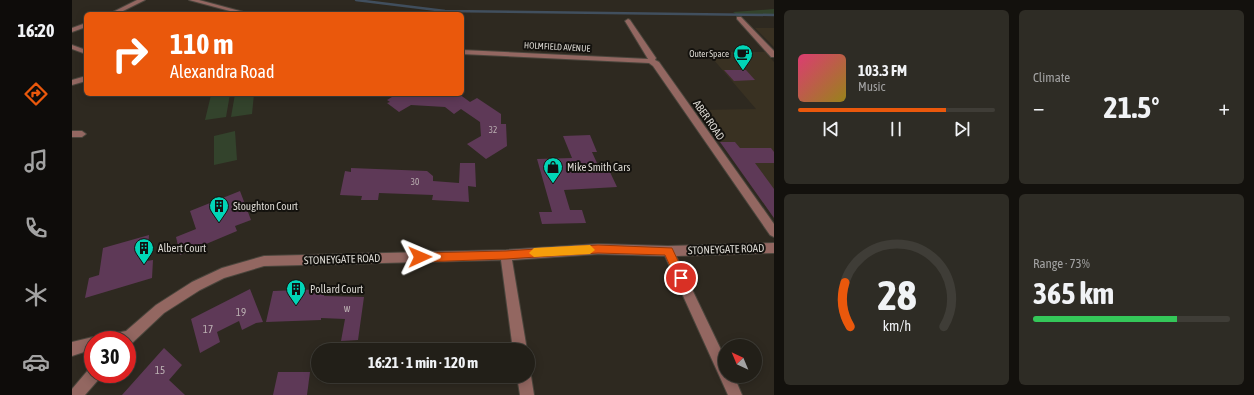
<!DOCTYPE html>
<html lang="en">
<head>
<meta charset="utf-8">
<style>
  :root { --surface:#221f18; --page:#2e2c25; --text:#f1f3f6; --muted:#a2a2a2; --line:#3f3d37; --accent:#ea580c }
  body { margin:0; font-family:"Asap Condensed",sans-serif; background:var(--page); color:var(--text); height:100vh; display:flex; flex-direction:column; font-size:15px; white-space:nowrap }
  * { box-sizing:border-box; margin:0 }
  p { font-size:13px; color:var(--muted) }
  .icon { flex:none; width:22px; height:22px; fill:none; stroke:currentColor; stroke-width:2; stroke-linecap:round; stroke-linejoin:round }
  .map { position:relative; flex:1; overflow:hidden }
  .panel { display:flex; flex-direction:column; gap:10px; padding:10px; background:#13110d; width:480px }
  .panel>* { flex:none }
  .hud { position:absolute; left:12px; top:12px; width:380px; height:84px; border-radius:6px; box-shadow:0 2px 10px #0003,0 0 0 1px var(--line); background:#ea580c; color:#fff; overflow:hidden }
  .needle { width:26px; rotate:316deg }
  .tools { position:absolute; left:646px; top:339px; display:grid; gap:8px }
  .tools a { display:grid; place-items:center; width:44px; height:44px; border-radius:50%; background:var(--surface); box-shadow:0 2px 10px #0003,0 0 0 1px var(--line); font-size:20px }
  .speed { position:absolute; left:12px; top:331px; display:flex; gap:8px; font-size:20px; font-weight:700; text-align:center }
  .speed>* { display:grid; place-content:center; width:52px; height:52px; border-radius:50%; background:var(--surface); box-shadow:0 2px 10px #0003,0 0 0 1px var(--line); line-height:1 }
  .speed .limit { border:6px solid #d22; background:#fff; color:#111 }
  .pin { position:absolute; display:grid; place-items:center; width:34px; height:34px; color:#fff; margin:-17px; border:2px solid #fff; border-radius:50%; box-shadow:0 1px 4px #0007 }
  .me { position:absolute; width:44px; margin:-22px; rotate:89deg; stroke-linejoin:round; filter:drop-shadow(0 0 3px #0008) }
  .turn { display:flex; align-items:center; gap:14px; height:84px; padding:0 20px; font-size:18px }
  .turn .icon { width:52px; height:52px; stroke-width:2.5 }
  .turn b { display:block; font-size:28px; line-height:34px }
  .big { font-size:30px; font-weight:700; line-height:1.1 }
  .panel .card { flex:1; display:flex; flex-direction:column; justify-content:center; gap:6px; min-width:0; padding:0 14px; border-radius:6px; background:var(--page) }
  .panel .dial { align-items:center; gap:0 }
  .dial svg { height:104px; overflow:visible; fill:none; stroke:var(--line); stroke-width:7; stroke-linecap:round; text-anchor:middle }
  .dial text { fill:var(--text); stroke:none }
  .song { display:flex; align-items:center; gap:12px }
  .cover { width:48px; height:48px; border-radius:6px; background:linear-gradient(135deg,hsl(340 70% 55%),hsl(50 70% 35%)) }
  .played { height:4px; border-radius:2px; background:linear-gradient(90deg,var(--accent) 75%,var(--line) 75%) }
  .keys { display:flex; justify-content:space-around; direction:ltr }
  .heat { display:flex; justify-content:space-between; align-items:center; font-size:22px; direction:ltr }
  .charge { height:6px; border-radius:3px; background:linear-gradient(90deg,#34c759 73%,var(--line) 0) }
  .panel .tiles { flex:1; display:grid; gap:10px; grid-template-columns:repeat(2,1fr) }
  .trip { position:absolute; left:239px; top:343px; width:224px; height:40px; border-radius:20px; background:var(--surface); box-shadow:0 2px 10px #0003,0 0 0 1px var(--line); font-weight:700; line-height:40px; text-align:center }
  main { display:flex; flex:1; min-height:0 }
  .dock { display:flex; flex-direction:column; width:72px; justify-content:space-around; align-items:center; background:#0e0c0a; color:var(--muted) }
  .dock .icon { width:28px; height:28px }
  .dock .current { color:var(--accent) }
  .dock b { font-size:18px; color:var(--text) }
  .map>svg:first-child { display:block }
  .built { fill:#393122 }
  .green { fill:#33432c }
  .lines { fill:none; stroke-linecap:round; stroke-linejoin:round }
  .stream { stroke:#414f5e; stroke-width:2.5 }
  .building { fill:#5e3957 }
  .minor-casing { stroke:#4a453c; stroke-width:2 }
  .minor { fill:#936761; fill-rule:evenodd }
  .route { fill:#ea580c; stroke:#983908 }
  .slow { fill:#f59e0b }
  .labels { text-anchor:middle; stroke-width:4; stroke-linejoin:round; paint-order:stroke }
  .far-street-label { font-size:9px; fill:#dad7d1; stroke:#14120e }
  .far-poi-label { font-size:9px; fill:#dad7d1; stroke:#14120e; text-anchor:end }
  .number-label { font-size:9px; fill:#bbb0b2 }
  .street-label { font-size:11px; fill:#dad7d1; stroke:#14120e }
  .poi-label { font-size:11px; fill:#dad7d1; stroke:#14120e; text-anchor:start }
  .near-number-label { font-size:11px; fill:#bbb0b2 }
</style>
</head>
<body>
<main>
<nav class="dock">
<b>16:20</b>
<svg class="icon current" aria-label="directions" viewBox="0 0 24 24"><path d="M12 3l9 9-9 9-9-9zM9 14v-3h6M13 9l2 2-2 2"/></svg>
<svg class="icon" aria-label="music" viewBox="0 0 24 24"><path d="M9 18V5l10-2v13"/><circle cx="6" cy="18" r="3"/><circle cx="16" cy="16" r="3"/></svg>
<svg class="icon" aria-label="phone" viewBox="0 0 24 24"><path d="M5 4h4l2 5-3 2q2 4 5 5l2-3 5 2v4C11 20 4 13 5 4z"/></svg>
<svg class="icon" aria-label="climate" viewBox="0 0 24 24"><path d="M12 3v18M4 7l16 10M4 17L20 7"/></svg>
<svg class="icon" aria-label="car" viewBox="0 0 24 24"><path d="M5 17H2v-5l4-1 3-4h7l3 4 3 1v5h-3M9 17h6M6 11h13"/><circle cx="7" cy="17" r="2"/><circle cx="17" cy="17" r="2"/></svg>
</nav>
<div class="map">
<svg width="702" height="395" viewBox="0 0 702 395">
  <rect width="100%" height="100%" fill="#2e2920"/>
  <g class="built">
    <path d="M683,28H702V47Z"/>
    <path d="M635,52H693L702,62V218L627,110L684,109Z"/>
  </g>
  <g class="green">
    <path d="M702,9V15L667,16L661,12Z"/>
    <path d="M158,94L154,117L133,120L139,95Z"/>
    <path d="M163,94H182L180,114L159,117Z"/>
    <path d="M163,131L165,160L142,165V136Z"/>
  </g>
  <g class="lines">
    <path class="stream" d="M284,0L373,11L702,15"/>
  </g>
  <g class="building">
    <path d="M652,70H674L683,80L662,81Z"/>
    <path d="M325,94H387L398,102L405,98L429,114V124H434L435,146L414,159L395,144L409,136L408,122L389,109L382,114L373,107L339,105L327,112L315,103L318,102L315,100Z"/>
    <path d="M518,135L525,152H520L529,172H538L545,187L492,190L498,210H510L514,223L470,224L467,212H480L465,159L500,158L491,136Z"/>
    <path d="M648,142H663L668,148H699L702,152V163H683L702,189V218Z"/>
    <path d="M388,163H403L404,187L396,186L397,202L360,200L361,195L307,193L306,200H289L290,196L268,195L273,171L279,172V168L355,171L361,176V181L387,183Z"/>
    <path d="M168,191L179,220L163,226L165,231L108,255L104,237L124,229L118,211Z"/>
    <path d="M77,235L75,261L81,260L80,278L13,298L17,278L27,275L31,248Z"/>
    <path d="M178,289L191,322L184,323L170,330L167,321L145,332L148,342L128,353L119,319Z"/>
    <path d="M253,289L252,296L292,297L286,340L269,341L273,319L249,318V320L194,322L201,291Z"/>
    <path d="M92,348L110,365L97,380L113,395H50Z"/>
    <path d="M206,372H238L235,395H201Z"/>
  </g>
  <g class="lines">
    <defs>
      <g id="minor">
        <path d="M65,0H73L45,14H37Z"/>
        <path d="M117,0H127L179,14H169Z"/>
        <path d="M665,17H669L702,51V57H699L665,19Z"/>
        <path d="M556,19L558,20L584,58L583,60L587,62L702,224V237L698,235L581,66L577,63L390,54V50L576,59L553,21Z"/>
        <path d="M14,23V27L0,32V28Z"/>
        <path d="M0,45L14,50V54L0,49Z"/>
        <path d="M14,76V81L0,85V80Z"/>
        <path d="M0,131H10L14,134L10,137H0Z"/>
        <path d="M702,243V253L604,256L653,358V376H662L670,395H656L593,256L526,254L440,260L455,350H441L429,260L192,266L152,278L128,290L92,313L58,345L55,346V340H33L34,335L54,331L84,305L120,282L150,268L192,256L434,250L526,244L596,246Z"/>
        <path d="M21,337L26,340H21V349L0,356V342Z"/>
        <path d="M21,368V374H29L27,379L13,395H0V389L17,369Z"/>
        <path d="M456,371L459,376L462,395H448L445,376H456Z"/>
      </g>
    </defs>
    <use href="#minor" class="minor-casing"/>
    <use href="#minor" class="minor"/>
  </g>
  <path class="route" d="M526,245L600,248L614,278L613,281L609,283L605,281L593,255L526,253L434,259L348,262L344,260L343,257L344,254L348,253L434,251Z"/>
  <path class="slow" d="M518,245L523,250L518,254L462,257L457,253L462,248Z"/>
  <defs>
    <symbol id="cafe-pin" viewBox="-11 -11 22 30"><path d="M0 17L-7.5 6A9.5 9.5 0 1 1 7.5 6Z" fill="#01d5b7" stroke="#14120e"/><path d="M-5.5-4.5H6V0H3Q3 3.5 0 3.5H-2.5Q-5.5 3.5-5.5 0ZM3-3.2v2h1.7v-2ZM-6 4.5H4V6H-6Z" fill="#111"/></symbol>
    <symbol id="shop-pin" viewBox="-11 -11 22 30"><path d="M0 17L-7.5 6A9.5 9.5 0 1 1 7.5 6Z" fill="#01d5b7" stroke="#14120e"/><path d="M-5-2.5h2.3a2.7 3.5 0 0 1 5.4 0H5L5.5 6h-11ZM-1.5-2.5h3a1.5 2.3 0 0 0-3 0Z" fill="#111"/></symbol>
    <symbol id="building-pin" viewBox="-11 -11 22 30"><path d="M0 17L-7.5 6A9.5 9.5 0 1 1 7.5 6Z" fill="#01d5b7" stroke="#14120e"/><path d="M-4-6H4V6H1V3H-1V6H-4ZM-2.5-4.3h1.7v1.8h-1.7ZM.8-4.3h1.7v1.8H.8ZM-2.5-1h1.7V.8h-1.7ZM.8-1h1.7V.8H.8Z" fill="#111"/></symbol>
  </defs>
  <g fill-rule="evenodd">
    <use href="#cafe-pin" x="660" y="43" width="22" height="30"/>
    <use href="#shop-pin" x="470" y="156" width="22" height="30"/>
    <use href="#building-pin" x="136" y="195" width="22" height="30"/>
    <use href="#building-pin" x="61" y="237" width="22" height="30"/>
    <use href="#building-pin" x="213" y="278" width="22" height="30"/>
  </g>
  <g class="labels">
    <g class="far-street-label">
      <text transform="translate(485 47) rotate(3)" y="3">HOLMFIELD AVENUE</text>
    </g>
    <g class="far-poi-label">
      <text x="657" y="57">Outer Space</text>
    </g>
    <g class="number-label">
      <text x="421" y="133">32</text>
      <text x="343" y="185">30</text>
    </g>
    <g class="street-label">
      <text transform="translate(637 120) rotate(55)" y="4">ABER ROAD</text>
      <text transform="translate(654 249) rotate(-2)" y="4">STONEYGATE ROAD</text>
      <text transform="translate(270 259) rotate(-2)" y="4">STONEYGATE ROAD</text>
    </g>
    <g class="poi-label">
      <text x="495" y="171">Mike Smith Cars</text>
      <text x="161" y="210">Stoughton Court</text>
      <text x="86" y="252">Albert Court</text>
      <text x="238" y="293">Pollard Court</text>
    </g>
    <g class="near-number-label">
      <text x="275" y="312">w</text>
      <text x="169" y="316">19</text>
      <text x="136" y="333">17</text>
      <text x="88" y="374">15</text>
    </g>
  </g>
</svg>
<div class="tools">
<a><svg class="needle" viewBox="-14 -14 28 28"><path d="M0-13l5 13h-10z" fill="#e53935"/><path d="M0 13l5-13h-10z" fill="#a2a2a2"/></svg></a>
</div>
<div class="speed"><div class="limit">30</div></div>
<div class="pin" style="left:609px;top:278px;background:#d93025"><svg class="icon" aria-label="arrive" viewBox="0 0 24 24"><path d="M6 21V4h12l-3 4 3 4H6"/></svg></div>
<svg class="me" style="left:348px;top:257px" viewBox="-20 -20 40 40"><path d="M0-17L14 15 0 8-14 15z" fill="#ea580c" stroke="#fff" stroke-width="4"/></svg>
<div class="trip">16:21 · 1 min · 120 m</div>
<div class="hud">
<div class="turn"><svg class="icon" aria-label="right" viewBox="0 0 24 24"><path d="M7 20v-9h11M14 6l5 5-5 5"/></svg><div><b>110 m</b>Alexandra Road</div></div>
</div>
</div>
<section class="panel">
<div class="tiles">
<div class="card">
<div class="song"><i class="cover"></i><div><b>103.3 FM</b><p>Music</p></div></div>
<div class="played"></div>
<div class="keys"><svg class="icon" aria-label="previous" viewBox="0 0 24 24"><path d="M18 5L8 12l10 7zM5 5v14"/></svg><svg class="icon" aria-label="pause" viewBox="0 0 24 24"><path d="M8 5v14M16 5v14"/></svg><svg class="icon" aria-label="next" viewBox="0 0 24 24"><path d="M6 5l10 7-10 7zM19 5v14"/></svg></div>
</div>
<div class="card"><p>Climate</p>
<div class="heat"><a>−</a><b class="big">21.5°</b><a>+</a></div>
</div>
<div class="card dial"><svg viewBox="0 0 100 80">
<path d="M14 69A42 42 0 1 1 86 69"/>
<path d="M14 69A42 42 0 0 1 10 35" stroke="#ea580c"/>
<text x="50" y="56" font-size="32" font-weight="700">28</text>
<text x="50" y="72" font-size="11">km/h</text>
</svg></div>
<div class="card"><p>Range · 73%</p><b class="big">365 km</b><div class="charge"></div></div>
</div>
</section>
</main>
</body>
</html>
